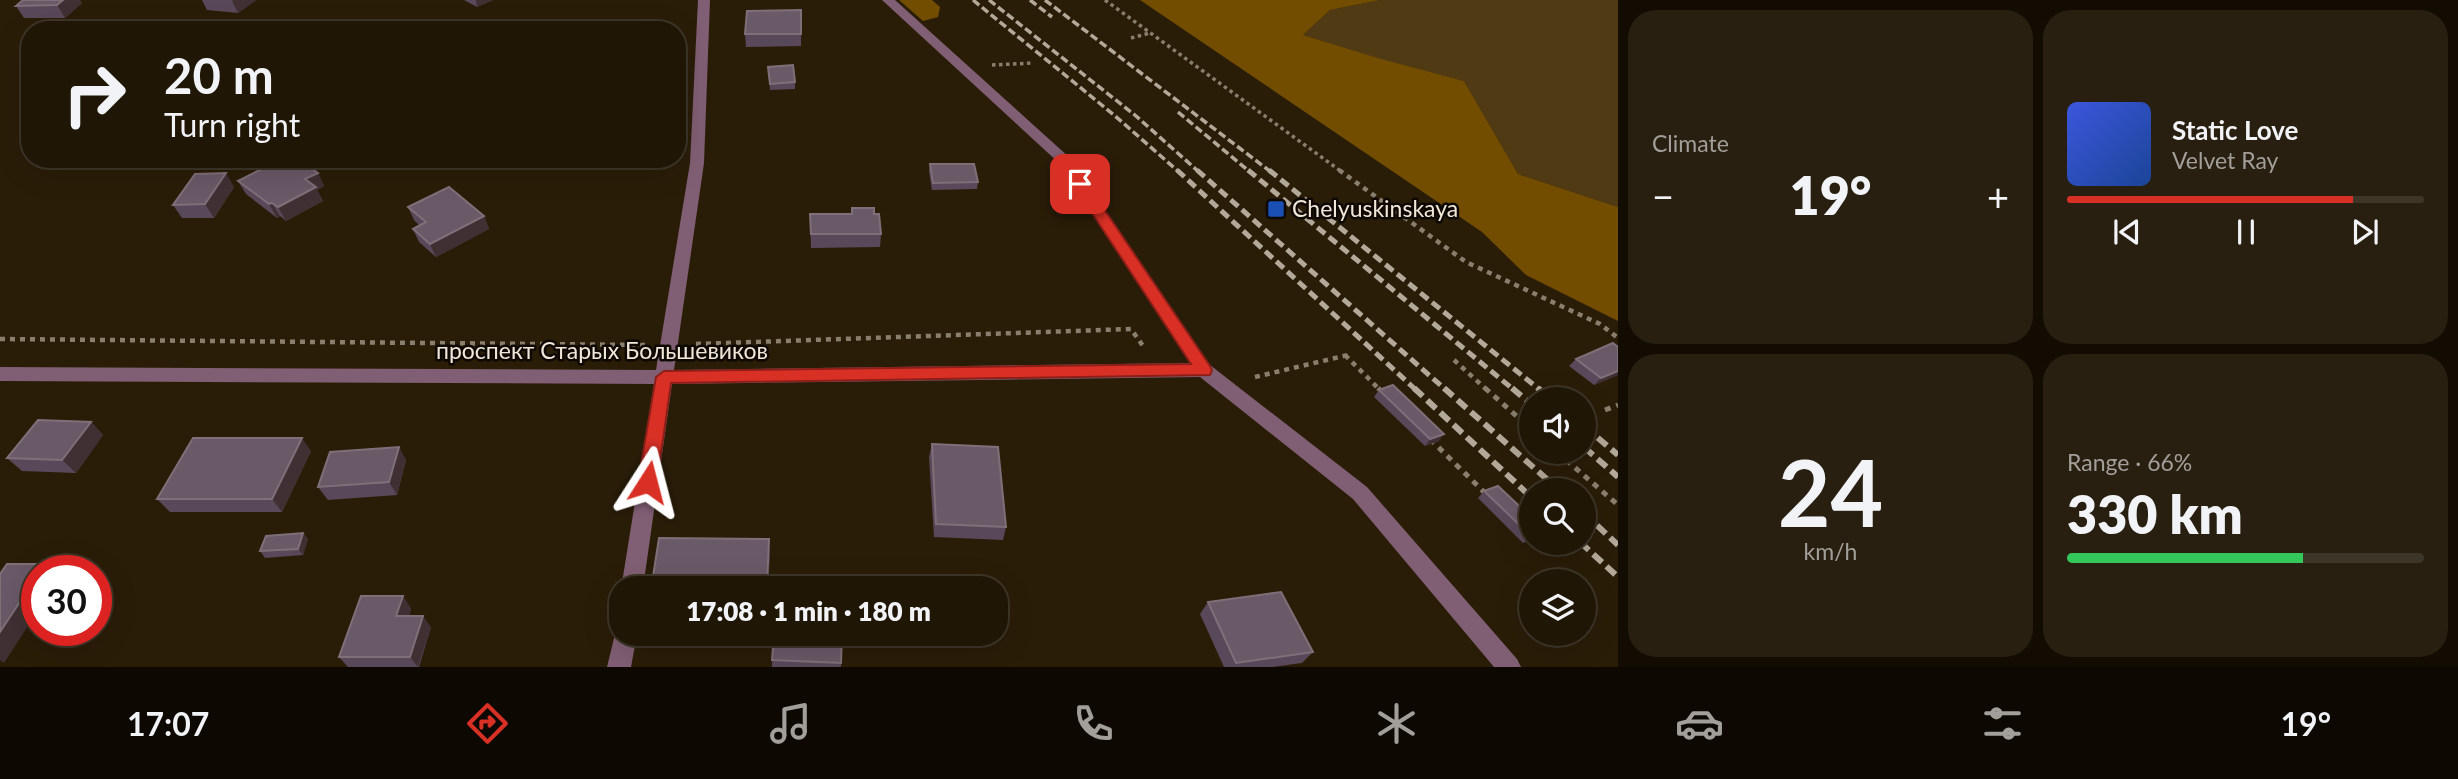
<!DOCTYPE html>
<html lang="en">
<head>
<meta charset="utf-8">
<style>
  :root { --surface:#201606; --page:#281f10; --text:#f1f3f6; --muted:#a29f9b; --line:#3d3528; --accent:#d93025 }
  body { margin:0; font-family:Lato,sans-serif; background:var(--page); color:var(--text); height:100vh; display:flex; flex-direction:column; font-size:26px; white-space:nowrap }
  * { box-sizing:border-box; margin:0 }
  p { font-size:23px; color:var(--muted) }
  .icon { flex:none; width:38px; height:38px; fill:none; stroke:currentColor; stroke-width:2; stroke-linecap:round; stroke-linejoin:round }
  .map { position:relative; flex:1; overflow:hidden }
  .drawer { display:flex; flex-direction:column; gap:10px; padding:10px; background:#120c03; width:840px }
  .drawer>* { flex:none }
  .top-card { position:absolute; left:21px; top:21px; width:665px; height:147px; border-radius:28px; box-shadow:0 7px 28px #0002,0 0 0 2px var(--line); background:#201606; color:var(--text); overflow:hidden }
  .fabs { position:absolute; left:1519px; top:387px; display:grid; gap:14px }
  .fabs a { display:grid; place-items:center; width:77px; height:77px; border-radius:50%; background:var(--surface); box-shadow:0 7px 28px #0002,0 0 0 2px var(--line); font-size:35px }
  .speed { position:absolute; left:21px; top:555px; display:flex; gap:14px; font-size:35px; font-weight:700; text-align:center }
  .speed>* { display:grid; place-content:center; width:91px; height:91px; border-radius:50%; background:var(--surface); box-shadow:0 7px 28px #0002,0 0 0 2px var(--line); line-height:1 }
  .speed .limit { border:10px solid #d22; background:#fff; color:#111 }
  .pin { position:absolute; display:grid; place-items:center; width:60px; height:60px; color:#fff; margin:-30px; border-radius:14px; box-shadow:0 4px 10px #0006 }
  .me { position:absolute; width:77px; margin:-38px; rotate:9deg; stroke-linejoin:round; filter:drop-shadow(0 0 5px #0008) }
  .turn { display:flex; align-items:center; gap:24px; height:147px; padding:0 28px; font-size:32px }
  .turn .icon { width:91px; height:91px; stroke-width:2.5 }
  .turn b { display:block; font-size:49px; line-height:60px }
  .big { font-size:52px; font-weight:800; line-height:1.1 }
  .drawer .widget { flex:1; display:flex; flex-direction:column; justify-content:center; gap:10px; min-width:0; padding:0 24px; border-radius:28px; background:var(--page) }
  .drawer .dial { align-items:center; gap:0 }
  .dial b { font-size:91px; line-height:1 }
  .song { display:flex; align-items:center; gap:21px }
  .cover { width:84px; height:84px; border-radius:10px; background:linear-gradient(135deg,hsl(230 70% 55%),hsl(220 70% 35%)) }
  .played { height:7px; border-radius:4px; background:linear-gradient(90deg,var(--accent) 80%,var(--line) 80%) }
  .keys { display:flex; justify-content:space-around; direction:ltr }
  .heat { display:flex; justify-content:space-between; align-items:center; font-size:38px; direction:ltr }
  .charge { height:10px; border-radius:5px; background:linear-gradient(90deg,#34c759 66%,var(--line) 0) }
  .drawer .tiles { flex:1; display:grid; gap:10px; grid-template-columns:repeat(2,1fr) }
  .trip { position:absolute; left:609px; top:576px; width:399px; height:70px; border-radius:28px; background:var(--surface); box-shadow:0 7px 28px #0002,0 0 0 2px var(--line); font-weight:800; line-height:70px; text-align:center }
  .tabs { display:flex; height:112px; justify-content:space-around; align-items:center; background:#0d0902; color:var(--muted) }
  .tabs .icon { width:49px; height:49px }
  .tabs .active { color:var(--accent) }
  .tabs b { font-size:32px; color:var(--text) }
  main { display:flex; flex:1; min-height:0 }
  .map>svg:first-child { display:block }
  .green { fill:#503a14 }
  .forest { fill:#724d00 }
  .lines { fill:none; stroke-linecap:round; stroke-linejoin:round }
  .path-far2 { stroke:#8a7f6e; stroke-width:3.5; stroke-dasharray:3.5 3.5; stroke-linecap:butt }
  .path-far1 { stroke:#8a7f6e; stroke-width:4.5; stroke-dasharray:5 5; stroke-linecap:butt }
  .path { stroke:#8a7f6e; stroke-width:5; stroke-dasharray:6 6; stroke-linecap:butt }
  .street { fill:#805e73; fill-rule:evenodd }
  .rail-far2 { stroke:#b3a99a; stroke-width:3.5; stroke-dasharray:8 3.5; stroke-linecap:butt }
  .rail-far1 { stroke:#b3a99a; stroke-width:5; stroke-dasharray:10 5; stroke-linecap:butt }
  .rail { stroke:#b3a99a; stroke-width:6; stroke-dasharray:12 6; stroke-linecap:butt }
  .wall { fill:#594859 }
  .shaded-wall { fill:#403033 }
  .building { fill:#6a5967; stroke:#7f6f79; stroke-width:2 }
  .route { fill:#d93025; stroke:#8d1f18; stroke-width:2 }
  .transit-dot { fill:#1a4fb4; stroke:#0e0802; stroke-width:2.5 }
  .labels { text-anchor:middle; stroke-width:5; stroke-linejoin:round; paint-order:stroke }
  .poi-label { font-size:23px; fill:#f0e7da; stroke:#0e0802; text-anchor:start }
  .street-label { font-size:23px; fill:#f0e7da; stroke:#0e0802 }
</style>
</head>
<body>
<main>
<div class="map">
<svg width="1618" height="667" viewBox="0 0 1618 667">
  <rect width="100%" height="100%" fill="#2a1d08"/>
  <path class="green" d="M1380,0H1618V207L1518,174L1464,81L1381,60L1303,35L1330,10Z"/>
  <g class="forest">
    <path d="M899,0H932L940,7L938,17L923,21Z"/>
    <path d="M1140,0H1380L1330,10L1303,35L1381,59L1464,81L1518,174L1618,207V321L1526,275L1482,232Z"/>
  </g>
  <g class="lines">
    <g class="path-far2">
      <path d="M1105,0L1342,172"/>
      <path d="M1131,38L1150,33"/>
      <path d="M992,65L1033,63"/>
    </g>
    <g class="path-far1">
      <path d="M1339,170L1466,262L1600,324L1618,338"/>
      <path d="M0,339L645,345"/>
      <path d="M696,344L1131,329L1143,346"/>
      <path d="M1345,355L1380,390"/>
      <path d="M1454,360L1487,390"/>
      <path d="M1255,377L1352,354"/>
    </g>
    <g class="path">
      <path d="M1378,388L1384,394"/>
      <path d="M1485,388L1531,429"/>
      <path d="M1605,410L1618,405"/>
      <path d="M1430,439L1486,494"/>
      <path d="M1557,452L1618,505"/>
    </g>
    <g class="street">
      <path d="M698,0H710L704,163L674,370L1190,363L1060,164L882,0H895L1070,158L1210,365L1367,487L1517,659L1521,667H1494L1353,499L1200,377L672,384L643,588L621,589L654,384L0,381V367L656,370L690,163Z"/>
      <path d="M621,624V634H637L631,667H607L617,626Z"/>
    </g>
    <g class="rail-far2">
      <path d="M973,0L1114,115L1179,172"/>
      <path d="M989,0L1136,116L1199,172"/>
      <path d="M1030,0L1052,17"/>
      <path d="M1045,0L1271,172"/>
      <path d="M1178,112L1250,172"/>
    </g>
    <g class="rail-far1">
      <path d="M1177,170L1416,390"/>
      <path d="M1197,170L1446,390"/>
      <path d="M1248,170L1514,390"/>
      <path d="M1269,170L1540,390"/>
    </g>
    <g class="rail">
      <path d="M1414,388L1531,497"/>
      <path d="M1444,388L1559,490"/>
      <path d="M1512,388L1531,404"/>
      <path d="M1538,388L1551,399"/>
      <path d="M1584,426L1618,455"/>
      <path d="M1584,447L1618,477"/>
      <path d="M1584,513L1618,545"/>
      <path d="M1580,542L1618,577"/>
    </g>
  </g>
  <g class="wall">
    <path d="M202,0H256L238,13L207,10Z"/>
    <path d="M464,0H493L477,7Z"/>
    <path d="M82,3L65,18H24L16,6Z"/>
    <path d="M801,10V46L746,47L745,34Z"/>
    <path d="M768,67L795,82V89L770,90Z"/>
    <path d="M930,164L978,182L977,189L932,190L929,171Z"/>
    <path d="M318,173L324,186L317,190L323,201L286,221L280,216L277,218L246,194L238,181Z"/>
    <path d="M234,187L214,218H182L173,205Z"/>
    <path d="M408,207L484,216L489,229L436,257L419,242L413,229L420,226L414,220Z"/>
    <path d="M852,208L874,214L881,234L880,247L811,248L810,214H851Z"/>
    <path d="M1618,347V375L1594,385L1569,366L1576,359Z"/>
    <path d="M1379,390L1439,441L1425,446L1374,397Z"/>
    <path d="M91,422L103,435L76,473L22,471L7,458Z"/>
    <path d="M932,444L1006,527L1003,540L934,537L929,457Z"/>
    <path d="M311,451L282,512H170L157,499Z"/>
    <path d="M406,460L397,495L328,500L318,487Z"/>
    <path d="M1484,491L1531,517V539L1523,543L1478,498Z"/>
    <path d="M303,533L308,539L303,555L265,558L260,551Z"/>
    <path d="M770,552L768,588H653L652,583Z"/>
    <path d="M1208,602L1313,652L1302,663L1272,667H1224L1200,614Z"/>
    <path d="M411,608L409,616L431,627L419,667H348L339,657Z"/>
    <path d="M842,634L841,667H772V660Z"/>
  </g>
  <g class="shaded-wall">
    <path d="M63,0H80L82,3L65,18L57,5Z"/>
    <path d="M233,0H256L238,13L232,1Z"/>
    <path d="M476,0H493L477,7Z"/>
    <path d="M226,173L234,187L214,218L205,204Z"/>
    <path d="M318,173L324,186L317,190L323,201L286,221L278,207L305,179Z"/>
    <path d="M272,203L280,216L277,218L269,204Z"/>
    <path d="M484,216L489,229L436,257L430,244Z"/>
    <path d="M1618,371V375L1594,385L1601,378Z"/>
    <path d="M91,422L103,435L76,473L62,460Z"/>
    <path d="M1444,434L1439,441L1425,446L1430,439Z"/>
    <path d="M302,438L311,451L282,512L272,499Z"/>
    <path d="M399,447L406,460L397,495L389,482Z"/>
    <path d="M303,533L308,539L303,555L298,549Z"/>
    <path d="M769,539L770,552L768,588H767Z"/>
    <path d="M45,564L54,570H41Z"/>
    <path d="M37,576V612L4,663L0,660V632Z"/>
    <path d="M403,596L411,608L405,627L396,616Z"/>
    <path d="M423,616L431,627L418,667L410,657Z"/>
  </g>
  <g class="building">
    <path d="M23,0H63L57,5L16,6Z"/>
    <path d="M801,10V34H745L747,11Z"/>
    <path d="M793,65L795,82L770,84L768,67Z"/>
    <path d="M281,159H298L318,173L305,179L316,187L278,207L272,203L269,204L238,181Z"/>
    <path d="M930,164H974L978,182L933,183Z"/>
    <path d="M226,173L205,204L173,205L195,174Z"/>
    <path d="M449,187L484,216L430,244L413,229L426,222L408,207Z"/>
    <path d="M852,208H874V214H879L881,234H811L810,214H852Z"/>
    <path d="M1613,343L1618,347V371L1601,378L1576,359Z"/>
    <path d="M1393,385L1444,434L1430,439L1379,390Z"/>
    <path d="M38,420L91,422L62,460L7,458Z"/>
    <path d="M193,438H302L272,499H157Z"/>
    <path d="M932,444L998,447L1006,527L936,524Z"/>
    <path d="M399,447L389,482L318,487L330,452Z"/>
    <path d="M1498,486L1531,517V536L1484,491Z"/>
    <path d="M303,533L298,549L260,551L266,536Z"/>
    <path d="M659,538L769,539L767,585L652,583Z"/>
    <path d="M7,564H45L41,570H37V576L0,632V574Z"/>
    <path d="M1281,592L1313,652L1236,663L1208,602Z"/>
    <path d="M361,596H403L396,616H423L410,657H339Z"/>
    <path d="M774,634H842L841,663L772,660Z"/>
  </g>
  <path class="route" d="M1080,180L1085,181L1210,366L1212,370L1210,375L671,383L657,482L654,488L648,490L641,488L638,482L656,377L664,371L1191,364L1073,184Z"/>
  <rect class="transit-dot" x="1267" y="200" width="18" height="18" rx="3.5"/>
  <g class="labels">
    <g class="poi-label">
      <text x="1292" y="217">Chelyuskinskaya</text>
    </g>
    <g class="street-label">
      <text x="602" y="359">проспект Старых Большевиков</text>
    </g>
  </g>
</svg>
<div class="fabs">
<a><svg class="icon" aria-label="sound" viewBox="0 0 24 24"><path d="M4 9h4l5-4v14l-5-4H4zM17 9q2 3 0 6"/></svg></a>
<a><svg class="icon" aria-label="search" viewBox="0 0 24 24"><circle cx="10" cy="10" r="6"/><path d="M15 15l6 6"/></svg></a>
<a><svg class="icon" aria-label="layers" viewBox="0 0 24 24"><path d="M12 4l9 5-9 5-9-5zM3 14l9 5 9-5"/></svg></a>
</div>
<div class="speed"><div class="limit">30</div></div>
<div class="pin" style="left:1080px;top:184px;background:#d93025"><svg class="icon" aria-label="arrive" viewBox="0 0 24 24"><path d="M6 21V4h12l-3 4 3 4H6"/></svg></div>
<svg class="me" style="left:648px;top:482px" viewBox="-20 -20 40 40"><path d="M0-17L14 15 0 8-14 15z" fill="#d93025" stroke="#fff" stroke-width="4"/></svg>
<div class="trip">17:08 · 1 min · 180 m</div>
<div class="top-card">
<div class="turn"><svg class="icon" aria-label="right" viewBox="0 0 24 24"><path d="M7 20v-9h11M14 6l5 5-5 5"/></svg><div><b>20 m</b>Turn right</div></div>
</div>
</div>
<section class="drawer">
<div class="tiles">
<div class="widget"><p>Climate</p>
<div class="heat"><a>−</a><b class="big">19°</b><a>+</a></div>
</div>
<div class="widget">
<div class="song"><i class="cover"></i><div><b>Static Love</b><p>Velvet Ray</p></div></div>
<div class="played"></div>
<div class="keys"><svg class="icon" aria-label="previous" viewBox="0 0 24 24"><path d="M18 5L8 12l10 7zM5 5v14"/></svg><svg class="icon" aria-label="pause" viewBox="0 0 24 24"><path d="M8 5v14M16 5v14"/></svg><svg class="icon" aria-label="next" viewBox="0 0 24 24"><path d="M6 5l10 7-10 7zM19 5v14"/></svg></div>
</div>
<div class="widget dial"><b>24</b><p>km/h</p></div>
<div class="widget"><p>Range · 66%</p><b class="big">330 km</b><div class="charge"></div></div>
</div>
</section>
</main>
<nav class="tabs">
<b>17:07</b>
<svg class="icon active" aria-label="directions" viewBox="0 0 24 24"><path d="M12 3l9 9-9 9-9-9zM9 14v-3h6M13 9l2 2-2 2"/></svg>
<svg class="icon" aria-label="music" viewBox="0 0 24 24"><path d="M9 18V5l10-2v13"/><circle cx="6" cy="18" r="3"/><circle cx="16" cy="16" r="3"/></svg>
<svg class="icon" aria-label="phone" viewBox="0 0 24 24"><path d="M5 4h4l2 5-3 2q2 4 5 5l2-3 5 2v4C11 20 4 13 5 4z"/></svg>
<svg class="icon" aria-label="climate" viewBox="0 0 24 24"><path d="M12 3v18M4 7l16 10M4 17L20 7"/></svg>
<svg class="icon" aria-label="car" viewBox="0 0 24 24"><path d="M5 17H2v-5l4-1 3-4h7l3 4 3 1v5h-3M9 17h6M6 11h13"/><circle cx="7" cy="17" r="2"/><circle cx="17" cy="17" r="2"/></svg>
<svg class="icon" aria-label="filters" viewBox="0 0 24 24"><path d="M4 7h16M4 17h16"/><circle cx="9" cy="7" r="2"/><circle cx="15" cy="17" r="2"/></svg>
<b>19°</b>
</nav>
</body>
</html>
